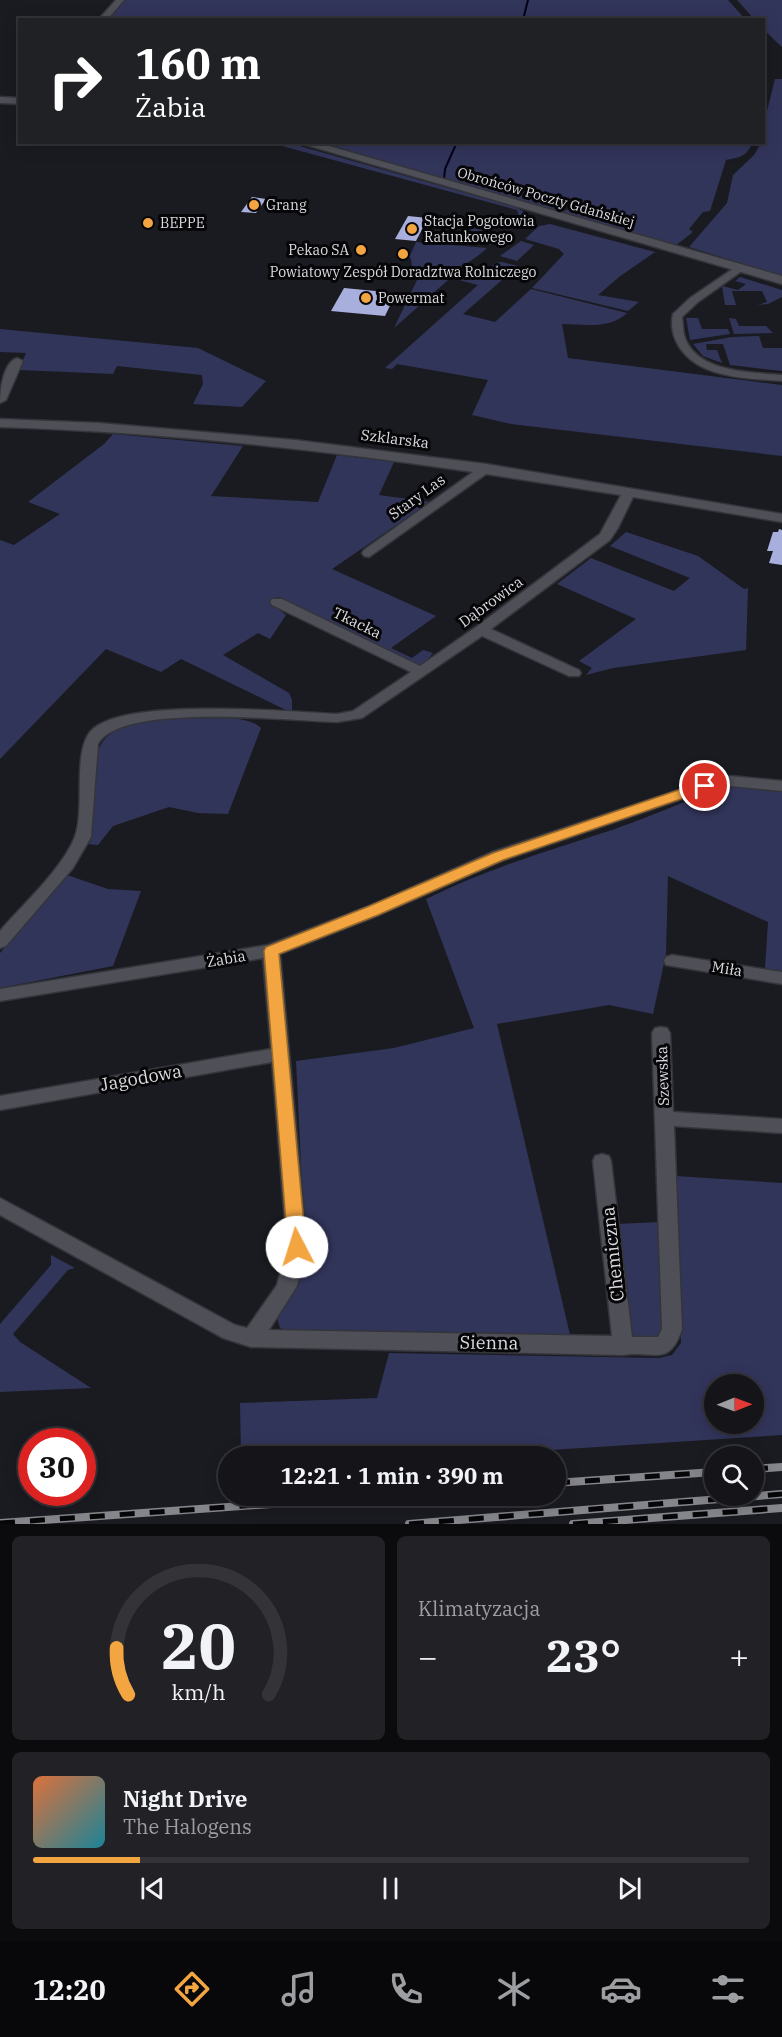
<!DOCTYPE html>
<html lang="pl">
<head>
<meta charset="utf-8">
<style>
  :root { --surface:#141419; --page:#212126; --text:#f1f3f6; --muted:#9d9ea2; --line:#333338; --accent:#f2a541 }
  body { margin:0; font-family:"IBM Plex Serif",serif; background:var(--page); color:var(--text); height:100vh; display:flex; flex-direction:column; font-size:22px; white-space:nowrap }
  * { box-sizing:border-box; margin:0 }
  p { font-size:20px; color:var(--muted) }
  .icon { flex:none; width:33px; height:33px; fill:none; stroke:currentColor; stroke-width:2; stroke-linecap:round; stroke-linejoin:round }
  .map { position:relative; height:1524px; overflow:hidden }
  .drawer { display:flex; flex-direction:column; gap:12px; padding:12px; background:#0b0b0e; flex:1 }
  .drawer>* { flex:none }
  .guide { position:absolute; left:18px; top:18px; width:747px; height:126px; border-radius:0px; box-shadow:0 3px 15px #0003,0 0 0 2px var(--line); background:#202124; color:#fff; overflow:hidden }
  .needle { width:39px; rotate:89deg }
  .tools { position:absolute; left:704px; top:1374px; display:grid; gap:12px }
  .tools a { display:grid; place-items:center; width:60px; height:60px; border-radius:50%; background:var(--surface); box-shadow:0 3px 15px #0003,0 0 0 2px var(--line); font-size:30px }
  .speed { position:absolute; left:18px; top:1428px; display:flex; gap:12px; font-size:30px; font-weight:700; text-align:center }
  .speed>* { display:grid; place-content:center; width:78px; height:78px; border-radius:50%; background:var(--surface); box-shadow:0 3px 15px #0003,0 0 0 2px var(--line); line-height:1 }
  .speed .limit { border:9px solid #d22; background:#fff; color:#111 }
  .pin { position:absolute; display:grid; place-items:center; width:51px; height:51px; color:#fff; margin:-26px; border:3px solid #fff; border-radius:50%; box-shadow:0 2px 6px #0007 }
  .me { position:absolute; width:66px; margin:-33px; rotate:355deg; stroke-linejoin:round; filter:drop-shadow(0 0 4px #0008) }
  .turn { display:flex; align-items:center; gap:21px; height:126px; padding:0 18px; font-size:27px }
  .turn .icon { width:78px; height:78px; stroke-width:2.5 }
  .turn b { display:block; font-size:42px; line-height:51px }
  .big { font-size:45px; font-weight:800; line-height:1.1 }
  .drawer .widget { flex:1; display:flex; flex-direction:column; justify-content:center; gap:9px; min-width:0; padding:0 21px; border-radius:9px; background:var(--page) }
  .drawer .dial { align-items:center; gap:0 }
  .dial svg { height:156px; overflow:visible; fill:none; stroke:var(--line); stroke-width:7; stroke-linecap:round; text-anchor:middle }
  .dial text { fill:var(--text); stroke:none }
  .song { display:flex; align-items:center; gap:18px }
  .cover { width:72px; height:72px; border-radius:9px; background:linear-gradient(135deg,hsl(20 70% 55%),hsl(190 70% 35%)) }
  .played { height:6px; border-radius:3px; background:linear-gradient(90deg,var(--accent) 15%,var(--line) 15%) }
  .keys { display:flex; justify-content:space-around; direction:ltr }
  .heat { display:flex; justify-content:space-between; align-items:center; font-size:33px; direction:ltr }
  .drawer .tiles { flex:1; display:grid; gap:12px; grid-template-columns:1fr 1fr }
  .widget:last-child { grid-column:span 2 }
  .trip { position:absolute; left:218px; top:1446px; width:348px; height:60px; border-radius:30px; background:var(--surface); box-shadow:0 3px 15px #0003,0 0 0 2px var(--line); font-weight:800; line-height:60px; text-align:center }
  .dock { display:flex; height:96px; justify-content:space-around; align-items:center; background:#08080a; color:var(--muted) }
  .dock .icon { width:42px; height:42px }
  .dock .on { color:var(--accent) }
  .dock b { font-size:27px; color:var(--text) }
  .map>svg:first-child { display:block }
  .green { fill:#32355a; fill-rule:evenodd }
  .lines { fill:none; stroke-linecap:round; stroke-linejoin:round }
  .stream { stroke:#04011d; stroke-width:2 }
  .building { fill:#a9afdd }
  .street-casing { stroke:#34353a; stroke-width:3 }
  .secondary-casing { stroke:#34353a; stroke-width:3 }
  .street { fill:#4e4f57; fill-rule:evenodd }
  .secondary { fill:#4e4f57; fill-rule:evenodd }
  .rail-casing { stroke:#85868b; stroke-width:8 }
  .rail { stroke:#060608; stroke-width:5; stroke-dasharray:15; stroke-linecap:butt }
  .route { fill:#f2a541; stroke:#9d6b2a; stroke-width:1.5 }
  .poi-dot { fill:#f2a541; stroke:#060608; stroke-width:2 }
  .labels { text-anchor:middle; stroke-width:6; stroke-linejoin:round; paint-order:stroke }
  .far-street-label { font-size:14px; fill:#dbdbe0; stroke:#060608 }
  .far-poi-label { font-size:14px; fill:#dbdbe0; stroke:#060608; text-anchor:start }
  .street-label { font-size:15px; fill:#dbdbe0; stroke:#060608 }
  .near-street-label { font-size:18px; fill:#dbdbe0; stroke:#060608 }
</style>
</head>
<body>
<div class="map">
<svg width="782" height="1524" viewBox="0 0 782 1524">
  <rect width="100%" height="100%" fill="#1a1b21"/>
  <g class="green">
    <path d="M123,0H728L745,19L105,20Z"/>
    <path d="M737,0H782V47L764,30V20L754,19Z"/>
    <path d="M775,79H782V276L689,247L727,203L733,175L754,155L761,143L764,142V123Z"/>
    <path d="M361,142L389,144L752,143C748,156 738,158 726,160L710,211L703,212L689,229L693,232L675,246L558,213L569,209L577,213L581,209L559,203L552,211L324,143Z"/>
    <path d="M271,143H289L515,207L523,211L524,215L520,219L517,210Z"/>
    <path d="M550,224L655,252L619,277L598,295L639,302L628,311L532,288L564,254L559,249L525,239L539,226Z"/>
    <path d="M472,228L503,235L491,245L450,241L452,235L468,237Z"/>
    <path d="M521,241L534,245L517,261L500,256Z"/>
    <path d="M416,242L487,248C460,273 446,271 412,267L411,258H409Z"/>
    <path d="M502,262L518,266L463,314L495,322L531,289L627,313C609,330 584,324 562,324L568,358L782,385V456L511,424L472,415L488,380L397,364L392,369L385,368L478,285L459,280L480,275L496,263Z"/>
    <path d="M740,277L782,290V297L768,304L757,305L767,302L762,291H732L736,305H725L722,286L738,290L746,284L735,281Z"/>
    <path d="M418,278L448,280L394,328Z"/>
    <path d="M686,318H698L702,329H728L730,334L690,340Z"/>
    <path d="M729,318L736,319L739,326H766L773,333L734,334Z"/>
    <path d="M0,329L198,348L266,381L242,407L193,404L203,384L202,375L117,366L113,374L19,370L26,353L0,352Z"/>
    <path d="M759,336L763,348H782V371L730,365L723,344H706L707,350H717L722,363L703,356L693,344L732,337Z"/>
    <path d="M113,434L243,446L211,496L318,502L337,455L394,462L379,495L430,502L332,569L436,616L391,648L412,658L423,650L433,653L424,664L419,665L279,597L270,603L286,615L270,639L258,633L223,655L289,693L292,700V713L181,659L161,672L106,649L0,759V540L14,545L60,514L28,502L104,444Z"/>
    <path d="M626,532L698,556L744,589L748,588L746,650L613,668L586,675L592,668L579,661L636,619L557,584L591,558L674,591L690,578L610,546Z"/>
    <path d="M166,718C189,718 246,712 261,728L228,814L198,813L169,807L113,826L98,845L86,844L90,835L98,751C107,724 142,722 166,718Z"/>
    <path d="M731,787L782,792V972L765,969L768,922L668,876L666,954L653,1014L609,1005L497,1024L571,1339L282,1330C269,1314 290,1300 298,1285C304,1273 304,1260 305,1247L296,1061L394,1048L474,1028L426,899C487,869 550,850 615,829C649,817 683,802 717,789Z"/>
    <path d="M67,875L108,889L141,891L113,966L0,988V953Z"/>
    <path d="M676,1176L782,1183V1435L458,1456H241L240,1403L377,1398L389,1353L659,1358L672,1355L681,1343ZM714,1384H753V1424H714Z"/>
    <path d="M662,1222L665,1325L658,1340L630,1342L616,1224Z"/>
    <path d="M51,1255L75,1268L68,1270L13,1334L20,1342L91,1388L0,1392V1324L51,1265Z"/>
  </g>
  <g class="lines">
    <g class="stream">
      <path d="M523,20L528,0"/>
      <path d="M444,179L445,169L457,142"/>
    </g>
  </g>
  <g class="building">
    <path d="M252,197L266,199L256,213L241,212Z"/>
    <path d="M408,216L428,218L416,241L395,239Z"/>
    <path d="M344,288L396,293L385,316L331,311Z"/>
    <path d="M779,529L782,530V565L769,563L773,551H767L773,532H778Z"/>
  </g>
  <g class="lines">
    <defs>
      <g id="street">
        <path d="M116,0H124L107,20H98Z"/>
        <path d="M737,266L746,268L698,302L682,317C683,323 683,330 684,335C695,373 751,372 782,375V381C746,378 694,379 676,341C672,333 671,322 673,314L690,298Z"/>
        <path d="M17,358L23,361L6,400L0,403C0,390 3,363 17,358Z"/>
        <path d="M0,419L99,423L295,440L486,464L782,514V522L633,497L618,528L610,540L491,629L579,670L581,673L579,676H569L482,636L362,718L337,722C292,721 121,702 98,744L91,837L73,868L6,946L0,948V931C23,904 60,871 74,839C86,812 72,755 90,732C120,696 290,712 337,714L353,711L411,672L272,605L270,602L272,599H282L420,666L476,627L600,534L621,495L486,474L369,557L364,556L362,553L364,550L473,472C316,449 159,432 0,427Z"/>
        <path d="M730,776L782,781V791L730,786L708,790L504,860L379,915L280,954L307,1247L297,1286L269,1330L612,1336L593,1161L595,1156L602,1154L609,1156L611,1161L632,1337H658L662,1329L652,1033L655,1028L661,1027L667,1028L670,1033L673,1112L782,1119V1133L674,1126L682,1329C669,1368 655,1350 623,1355L251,1347L223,1338L0,1215V1198L235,1325L247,1328L277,1285L287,1247L272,1062L0,1110V1096L271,1049L263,958L0,1001V989L268,945L367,907L492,852L700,783Z"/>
        <path d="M672,955L782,972V984L666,965L664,961L666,957Z"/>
      </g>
      <g id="secondary">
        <path d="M0,97L20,98V104L0,103Z"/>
        <path d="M296,142H315L782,276V284Z"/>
      </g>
    </defs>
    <use href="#street" class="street-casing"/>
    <use href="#secondary" class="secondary-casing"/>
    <use href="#street" class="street"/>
    <use href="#secondary" class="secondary"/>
    <defs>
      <g id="rail">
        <path d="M753,1469L782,1467"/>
        <path d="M555,1483L714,1472"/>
        <path d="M0,1523L386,1496"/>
        <path d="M409,1524L782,1494"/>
        <path d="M573,1524L782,1508"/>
      </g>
    </defs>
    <use href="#rail" class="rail-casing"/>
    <use href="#rail" class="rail"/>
  </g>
  <path class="route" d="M705,781L710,782V789L503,860L378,915L279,954L306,1247L304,1252L297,1254L291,1252L288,1247L264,951L266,947L367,907L493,853Z"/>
  <g class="poi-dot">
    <circle cx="254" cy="205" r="6"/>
    <circle cx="148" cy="223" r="6"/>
    <circle cx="412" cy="229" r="6"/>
    <circle cx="361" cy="250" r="6"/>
    <circle cx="403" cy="254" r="6"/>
    <circle cx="366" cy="298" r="6"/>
  </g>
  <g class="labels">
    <g class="far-street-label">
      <text transform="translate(546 197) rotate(16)" y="5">Obrońców Poczty Gdańskiej</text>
    </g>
    <g class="far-poi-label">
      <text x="266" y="210">Grang</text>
      <text x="424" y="226">Stacja Pogotowia<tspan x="424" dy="16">Ratunkowego</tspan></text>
      <text x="160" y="228">BEPPE</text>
      <text x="349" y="255" text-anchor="end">Pekao SA</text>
      <text x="403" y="277" text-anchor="middle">Powiatowy Zespół Doradztwa Rolniczego</text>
      <text x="378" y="303">Powermat</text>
    </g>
    <g class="street-label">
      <text transform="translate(395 439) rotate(7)" y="5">Szklarska</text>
      <text transform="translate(417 497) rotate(-36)" y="5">Stary Las</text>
      <text transform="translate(491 602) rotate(-36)" y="5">Dąbrowica</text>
      <text transform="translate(357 623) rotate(26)" y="5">Tkacka</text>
      <text transform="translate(226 959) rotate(-10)" y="5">Żabia</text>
      <text transform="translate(727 969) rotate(9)" y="5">Miła</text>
      <text transform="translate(663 1076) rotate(-92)" y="5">Szewska</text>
    </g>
    <g class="near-street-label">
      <text transform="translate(141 1078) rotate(-10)" y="6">Jagodowa</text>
      <text transform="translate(613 1254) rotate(-96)" y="6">Chemiczna</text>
      <text transform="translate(489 1343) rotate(1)" y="6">Sienna</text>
    </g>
  </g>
</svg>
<div class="tools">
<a><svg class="needle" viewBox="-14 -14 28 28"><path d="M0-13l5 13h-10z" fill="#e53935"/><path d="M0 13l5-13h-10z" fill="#9d9ea2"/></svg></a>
<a><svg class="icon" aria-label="search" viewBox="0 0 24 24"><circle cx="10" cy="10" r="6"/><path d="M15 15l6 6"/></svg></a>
</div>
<div class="speed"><div class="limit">30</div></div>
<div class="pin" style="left:705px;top:786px;background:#d93025"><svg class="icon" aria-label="arrive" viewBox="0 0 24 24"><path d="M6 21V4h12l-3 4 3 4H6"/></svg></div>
<svg class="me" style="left:297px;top:1247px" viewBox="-20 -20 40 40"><circle r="19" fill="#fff"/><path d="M0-13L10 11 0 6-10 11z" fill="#f2a541"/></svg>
<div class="trip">12:21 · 1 min · 390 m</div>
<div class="guide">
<div class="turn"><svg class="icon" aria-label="right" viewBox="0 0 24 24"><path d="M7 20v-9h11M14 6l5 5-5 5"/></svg><div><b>160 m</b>Żabia</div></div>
</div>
</div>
<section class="drawer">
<div class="tiles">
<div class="widget dial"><svg viewBox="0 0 100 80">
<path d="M14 69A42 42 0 1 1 86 69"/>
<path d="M14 69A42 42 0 0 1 8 45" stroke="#f2a541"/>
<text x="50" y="56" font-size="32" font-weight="700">20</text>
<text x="50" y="72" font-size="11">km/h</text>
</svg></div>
<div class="widget"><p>Klimatyzacja</p>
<div class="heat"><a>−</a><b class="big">23°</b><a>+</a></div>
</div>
<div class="widget">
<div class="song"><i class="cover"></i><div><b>Night Drive</b><p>The Halogens</p></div></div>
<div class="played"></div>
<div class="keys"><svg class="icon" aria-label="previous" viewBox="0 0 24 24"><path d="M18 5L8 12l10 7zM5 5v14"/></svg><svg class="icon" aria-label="pause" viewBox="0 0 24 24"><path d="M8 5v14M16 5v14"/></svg><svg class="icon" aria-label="next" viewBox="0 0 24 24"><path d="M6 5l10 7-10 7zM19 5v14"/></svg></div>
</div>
</div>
</section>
<nav class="dock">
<b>12:20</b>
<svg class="icon on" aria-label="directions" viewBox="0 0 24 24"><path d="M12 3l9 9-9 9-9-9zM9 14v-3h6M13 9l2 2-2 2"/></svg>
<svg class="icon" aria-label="music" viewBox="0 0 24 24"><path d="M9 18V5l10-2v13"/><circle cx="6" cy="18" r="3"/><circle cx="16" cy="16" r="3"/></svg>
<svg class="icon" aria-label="phone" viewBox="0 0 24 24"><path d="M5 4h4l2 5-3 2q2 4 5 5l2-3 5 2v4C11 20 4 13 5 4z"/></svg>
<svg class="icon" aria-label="climate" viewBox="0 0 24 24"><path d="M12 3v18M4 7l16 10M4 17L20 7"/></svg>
<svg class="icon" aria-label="car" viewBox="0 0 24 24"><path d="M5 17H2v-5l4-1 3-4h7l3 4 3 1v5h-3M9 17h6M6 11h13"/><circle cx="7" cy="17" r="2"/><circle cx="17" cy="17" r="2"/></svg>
<svg class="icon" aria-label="filters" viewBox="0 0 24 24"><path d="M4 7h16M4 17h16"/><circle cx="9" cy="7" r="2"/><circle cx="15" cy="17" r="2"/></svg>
</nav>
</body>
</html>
